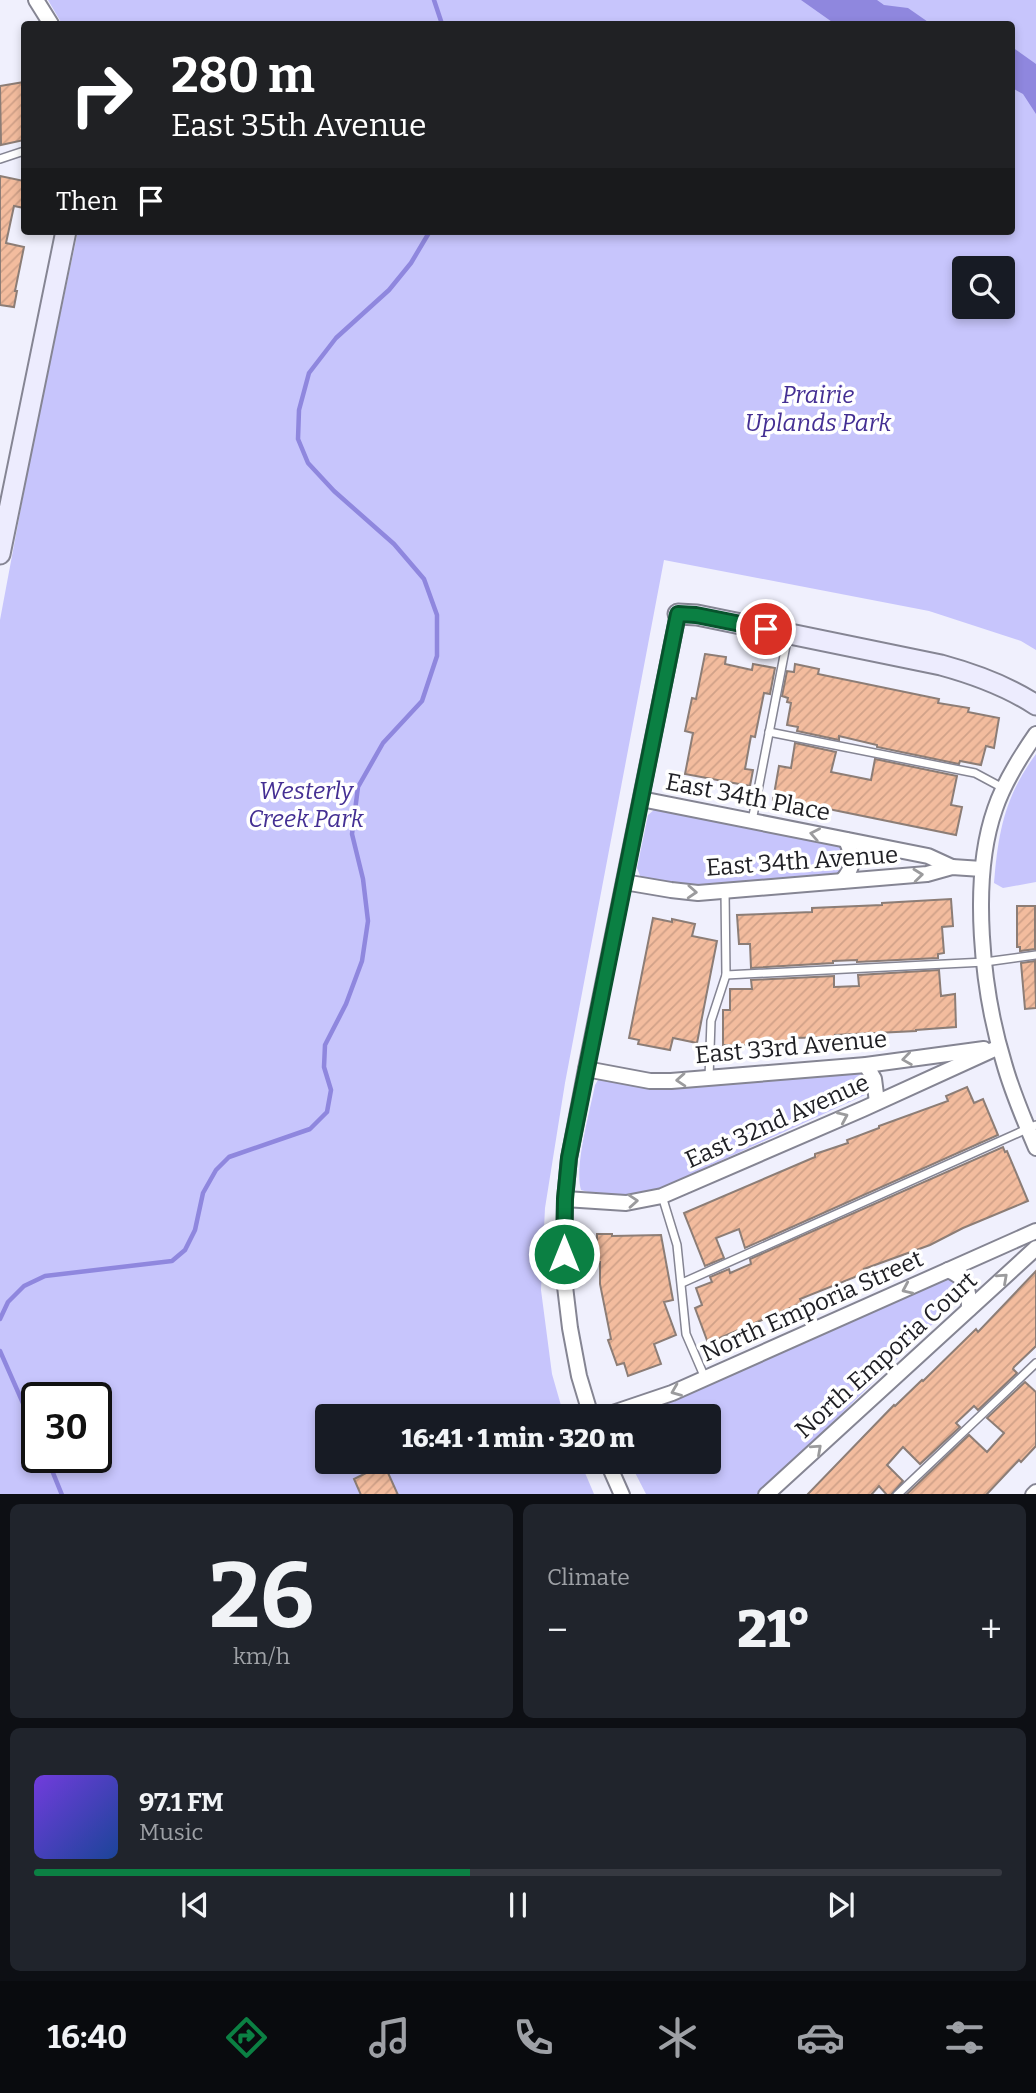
<!DOCTYPE html>
<html lang="en">
<head>
<meta charset="utf-8">
<style>
  :root { --surface:#171b24; --page:#20242c; --text:#f1f3f6; --muted:#9ea1a6; --line:#363941; --accent:#0b8043 }
  body { margin:0; font-family:Bitter,serif; background:var(--page); color:var(--text); height:100vh; display:flex; flex-direction:column; font-size:26px; white-space:nowrap }
  * { box-sizing:border-box; margin:0 }
  p { font-size:23px; color:var(--muted) }
  .icon { flex:none; width:38px; height:38px; fill:none; stroke:currentColor; stroke-width:2; stroke-linecap:round; stroke-linejoin:round }
  .map { position:relative; height:1494px; overflow:hidden }
  .details { display:flex; flex-direction:column; gap:10px; padding:10px; background:#0d0f14; flex:1 }
  .details>* { flex:none }
  .hud { position:absolute; left:21px; top:21px; width:994px; height:214px; border-radius:7px; box-shadow:0 4px 10px #0003; background:#202124; color:#fff; overflow:hidden }
  .buttons { position:absolute; left:952px; top:256px; display:grid; gap:14px }
  .buttons a { display:grid; place-items:center; width:63px; height:63px; border-radius:7px; background:var(--surface); box-shadow:0 4px 10px #0003; font-size:35px }
  .speed { position:absolute; left:21px; top:1382px; display:flex; gap:14px; font-size:35px; font-weight:700; text-align:center }
  .speed>* { display:grid; place-content:center; width:91px; height:91px; border-radius:50%; background:var(--surface); box-shadow:0 4px 10px #0003; line-height:1 }
  .speed .limit { border:4px solid #111; border-radius:10px; background:#fff; color:#111 }
  .pin { position:absolute; display:grid; place-items:center; width:60px; height:60px; color:#fff; margin:-30px; border:4px solid #fff; border-radius:50%; box-shadow:0 2px 7px #0007 }
  .me { position:absolute; width:77px; margin:-38px; rotate:0deg; stroke-linejoin:round; filter:drop-shadow(0 0 5px #0008) }
  .turn { display:flex; align-items:center; gap:24px; height:147px; padding:0 35px; font-size:32px }
  .turn .icon { width:91px; height:91px; stroke-width:2.5 }
  .turn b { display:block; font-size:49px; line-height:60px }
  .then { display:flex; align-items:center; height:66px; padding:0 35px; background:#0003; gap:14px; font-size:26px }
  .big { font-size:52px; font-weight:800; line-height:1.1 }
  .details .tile { flex:1; display:flex; flex-direction:column; justify-content:center; gap:10px; min-width:0; padding:0 24px; border-radius:10px; background:var(--page) }
  .details .dial { align-items:center; gap:0 }
  .dial b { font-size:91px; line-height:1 }
  .song { display:flex; align-items:center; gap:21px }
  .cover { width:84px; height:84px; border-radius:10px; background:linear-gradient(135deg,hsl(260 70% 55%),hsl(220 70% 35%)) }
  .played { height:7px; border-radius:4px; background:linear-gradient(90deg,var(--accent) 45%,var(--line) 45%) }
  .keys { display:flex; justify-content:space-around; direction:ltr }
  .heat { display:flex; justify-content:space-between; align-items:center; font-size:38px; direction:ltr }
  .details .tiles { flex:1; display:grid; gap:10px; grid-template-columns:1fr 1fr }
  .tile:last-child { grid-column:span 2 }
  .trip { position:absolute; left:315px; top:1404px; width:406px; height:70px; border-radius:7px; background:var(--surface); box-shadow:0 4px 10px #0003; font-weight:800; line-height:70px; text-align:center }
  .tab-bar { display:flex; height:112px; justify-content:space-around; align-items:center; background:#090b0e; color:var(--muted) }
  .tab-bar .icon { width:49px; height:49px }
  .tab-bar .on { color:var(--accent) }
  .tab-bar b { font-size:32px; color:var(--text) }
  .map>svg:first-child { display:block }
  .park { fill:#c7c5fc; fill-rule:evenodd }
  .water { fill:#8f87de }
  .lines { fill:none; stroke-linecap:round; stroke-linejoin:round }
  .stream { stroke:#8f87de; stroke-width:4.5 }
  .building { fill:url(#building-hatch); stroke:#8c7d76; stroke-width:2 }
  .lane-casing { stroke:#858593; stroke-width:10 }
  .street-casing { stroke:#858593; stroke-width:18 }
  .secondary-casing { stroke:#858593; stroke-width:23 }
  .lane { stroke:#fff; stroke-width:7 }
  .street { stroke:#fff; stroke-width:14 }
  .secondary { stroke:#edecfe; stroke-width:19 }
  .oneway { stroke:#9b9b9d }
  .route-casing { stroke:#07532c; stroke-width:18 }
  .route { stroke:#0b8043; stroke-width:12 }
  .labels { text-anchor:middle; stroke-width:7; stroke-linejoin:round; paint-order:stroke }
  .park-label { font-size:24px; font-style:italic; fill:#442f93; stroke:#fff }
  .street-label { font-size:24px; fill:#202025; stroke:#fff }
</style>
</head>
<body>
<div class="map">
<svg width="1036" height="1495" viewBox="0 0 1036 1495">
  <defs>
    <pattern id="building-hatch" width="6" height="6" patternUnits="userSpaceOnUse" patternTransform="scale(1.75)"><rect width="6" height="6" fill="#f3bc9e"/><path d="M-1 1l2-2M0 6l6-6M5 7l2-2" fill="none" stroke="#d0a188"/></pattern>
  </defs>
  <rect width="100%" height="100%" fill="#f0f0fd"/>
  <g class="park">
    <path d="M48,0H1036V650L1021,641L929,611L664,560L565,1083L545,1208L541,1290L552,1374L564,1416H327V1461H580L594,1494L0,1495V620L35,433L78,231H1012V24H62ZM964,268H1003V306H964ZM37,1398H96V1458H37Z"/>
    <path d="M1036,754V882L1003,888L994,883C998,832 1005,796 1036,754Z"/>
    <path d="M655,809L836,844L845,851C847,862 847,866 838,873L697,885L641,878L637,868L648,815Z"/>
    <path d="M858,1070L864,1073L870,1087L865,1095L661,1188C634,1194 608,1199 581,1190C574,1167 590,1111 595,1085L598,1080L602,1078Z"/>
    <path d="M946,1277L957,1282L961,1296L760,1494H646L629,1461H709V1416H634Z"/>
  </g>
  <g class="water">
    <path d="M801,0H877L884,5L908,8L931,24H835Z"/>
    <path d="M1012,47L1036,64V114L1023,94L1012,88Z"/>
  </g>
  <g class="lines">
    <g class="stream">
      <path d="M434,0L442,24"/>
      <path d="M0,1319L8,1302L24,1286L45,1276L172,1261L185,1250L195,1230L203,1193L216,1170L229,1157L310,1129L327,1112L331,1090L324,1067L325,1045L346,1004L362,961L368,921L363,879L352,834L358,787L383,743L422,701L437,656V615L424,579L394,544L334,491L308,463L298,439L299,410L309,373L336,338L389,290L411,263L430,231"/>
      <path d="M0,1351L37,1435"/>
      <path d="M47,1458L62,1495"/>
    </g>
  </g>
  <g class="building">
    <path d="M24,82V140L1,145L0,86Z"/>
    <path d="M0,176L24,181V208L14,206L6,243L24,247L15,291H17L14,307L0,305Z"/>
    <path d="M705,654L726,657L725,664L752,670L753,664L775,668L770,694L764,693L755,737L751,736L745,769L753,770L750,786L685,774L693,733L685,731L692,698L696,699Z"/>
    <path d="M795,664L819,669L818,674L939,699L938,703L969,708L968,712L999,718L994,748L986,746L981,765L960,761L959,764L877,747V745L839,736V740L797,731L798,727L787,725L791,703L787,702L788,698L782,696L787,671L794,672Z"/>
    <path d="M795,743L836,752L831,772L871,780L875,759L957,776L951,805L962,807L956,835L804,804L773,800L779,766L791,768Z"/>
    <path d="M951,899L953,926L942,927L944,953L938,954V958L857,962V960L833,961V963L751,968L750,944H739L737,915L812,912V908L882,905V903Z"/>
    <path d="M1017,906H1035V949L1020,951V947H1017Z"/>
    <path d="M653,918L672,922V919L695,924L692,936L717,941L697,1043L673,1038L670,1050L638,1044L639,1040L629,1038Z"/>
    <path d="M1035,961L1036,1008L1025,1009L1021,963Z"/>
    <path d="M939,970L941,996L955,994L956,1027L916,1030V1031L835,1035V1037L793,1038L794,1041L755,1043V1045H723V1010H730V989H752L751,980L834,976V987L859,986L858,975Z"/>
    <path d="M967,1087L974,1103L983,1099L998,1135L745,1248L739,1229L716,1238L724,1258L705,1266L684,1213L815,1157V1154L848,1143L847,1140L879,1128V1126L948,1101L946,1096Z"/>
    <path d="M1003,1147L1005,1152L1007,1151L1028,1201L963,1228L930,1245L864,1269L865,1273L800,1299L802,1303L708,1343L695,1308L702,1305L696,1288L712,1282L710,1277L729,1269L730,1273L751,1264L750,1259Z"/>
    <path d="M597,1234H612V1236L661,1235L673,1300L664,1302L676,1335L654,1344L661,1364L628,1376L624,1363L617,1365L608,1340L611,1339L600,1284V1262H597Z"/>
    <path d="M1036,1271V1346L1014,1367L1013,1369L1017,1373L978,1410L974,1406L956,1423L960,1427L920,1464L903,1447L887,1465L903,1481L891,1495H887L879,1486L871,1495H807L894,1405L895,1406L922,1380L923,1381L976,1329L978,1332Z"/>
    <path d="M1025,1382L1036,1392V1446L1021,1462L1019,1460L986,1495H906L969,1435L987,1452L1004,1433L987,1418Z"/>
    <path d="M384,1464L398,1495H361L354,1479Z"/>
  </g>
  <g class="lines">
    <defs>
      <g id="lane">
        <path d="M0,159L24,151"/>
        <path d="M769,732L975,773L1003,788"/>
        <path d="M752,821L788,635"/>
        <path d="M726,975L985,962L1036,955"/>
        <path d="M709,1078L711,1021L726,975L725,891"/>
        <path d="M662,1196L677,1245L686,1334L705,1378"/>
        <path d="M682,1283L1036,1125"/>
        <path d="M897,1495L1036,1363"/>
      </g>
      <g id="street">
        <path d="M36,0L51,24"/>
        <path d="M1036,734C1020,757 1004,782 995,809C970,880 982,991 1004,1063C1012,1092 1024,1120 1036,1148"/>
        <path d="M641,799L928,856L952,867"/>
        <path d="M842,881C855,866 854,858 846,840"/>
        <path d="M624,882L671,890L698,893L927,874L952,867L982,869"/>
        <path d="M866,1065L874,1079L877,1102"/>
        <path d="M586,1069L650,1081H671L866,1065L984,1049"/>
        <path d="M565,1199L626,1203L662,1196L863,1109L999,1047"/>
        <path d="M948,1270C967,1278 969,1288 969,1309"/>
        <path d="M591,1416L579,1376L570,1328L564,1278L565,1199L569,1158L586,1069L678,614"/>
        <path d="M604,1416L672,1393L1036,1231"/>
        <path d="M607,1461L622,1495"/>
        <path d="M766,1495L1036,1248"/>
        <path d="M1033,1495L1036,1492"/>
      </g>
      <g id="secondary">
        <path d="M0,554L66,231"/>
        <path d="M678,614L697,615L941,665C974,674 1007,686 1036,705"/>
      </g>
    </defs>
    <use href="#lane" class="lane-casing"/>
    <use href="#street" class="street-casing"/>
    <use href="#secondary" class="secondary-casing"/>
    <use href="#lane" class="lane"/>
    <use href="#street" class="street"/>
    <use href="#secondary" class="secondary"/>
  </g>
  <defs><path id="oneway-chevron" d="M-2-3.5L2.5 0L-2 3.5" fill="none" stroke-width="1.6" stroke-linecap="round" stroke-linejoin="round" transform="scale(1.75)"/></defs>
  <g class="oneway">
    <use href="#oneway-chevron" transform="translate(815 834) rotate(-169)"/>
    <use href="#oneway-chevron" transform="translate(918 875) rotate(-6)"/>
    <use href="#oneway-chevron" transform="translate(692 892) rotate(3)"/>
    <use href="#oneway-chevron" transform="translate(907 1059) rotate(172)"/>
    <use href="#oneway-chevron" transform="translate(681 1080) rotate(176)"/>
    <use href="#oneway-chevron" transform="translate(843 1117) rotate(-24)"/>
    <use href="#oneway-chevron" transform="translate(633 1201) rotate(-4)"/>
    <use href="#oneway-chevron" transform="translate(1003 1278) rotate(-42)"/>
    <use href="#oneway-chevron" transform="translate(907 1289) rotate(156)"/>
    <use href="#oneway-chevron" transform="translate(676 1391) rotate(158)"/>
    <use href="#oneway-chevron" transform="translate(817 1449) rotate(-42)"/>
  </g>
  <g class="lines">
    <defs>
      <path id="route" d="M564,1254L565,1199L569,1158L678,614L696,615L766,629"/>
    </defs>
    <use href="#route" class="route-casing"/>
    <use href="#route" class="route"/>
  </g>
  <g class="labels">
    <g class="park-label">
      <text x="818" y="403">Prairie<tspan x="818" dy="28">Uplands Park</tspan></text>
      <text x="306" y="799">Westerly<tspan x="306" dy="28">Creek Park</tspan></text>
    </g>
    <g class="street-label">
      <text transform="translate(748 797) rotate(11)" y="8">East 34th Place</text>
      <text transform="translate(802 861) rotate(-4)" y="8">East 34th Avenue</text>
      <text transform="translate(791 1047) rotate(-5)" y="8">East 33rd Avenue</text>
      <text transform="translate(777 1121) rotate(-24)" y="8">East 32nd Avenue</text>
      <text transform="translate(812 1306) rotate(-24)" y="8">North Emporia Street</text>
      <text transform="translate(886 1355) rotate(-42)" y="8">North Emporia Court</text>
    </g>
  </g>
</svg>
<div class="buttons">
<a><svg class="icon" aria-label="search" viewBox="0 0 24 24"><circle cx="10" cy="10" r="6"/><path d="M15 15l6 6"/></svg></a>
</div>
<div class="speed"><div class="limit">30</div></div>
<div class="pin" style="left:766px;top:629px;background:#d93025"><svg class="icon" aria-label="arrive" viewBox="0 0 24 24"><path d="M6 21V4h12l-3 4 3 4H6"/></svg></div>
<svg class="me" style="left:564px;top:1254px" viewBox="-20 -20 40 40"><circle r="17" fill="#0b8043" stroke="#fff" stroke-width="3"/><path d="M0-11L8 9 0 5-8 9z" fill="#fff"/></svg>
<div class="trip">16:41 · 1 min · 320 m</div>
<div class="hud">
<div class="turn"><svg class="icon" aria-label="right" viewBox="0 0 24 24"><path d="M7 20v-9h11M14 6l5 5-5 5"/></svg><div><b>280 m</b>East 35th Avenue</div></div>
<div class="then">Then<svg class="icon" aria-label="arrive" viewBox="0 0 24 24"><path d="M6 21V4h12l-3 4 3 4H6"/></svg></div>
</div>
</div>
<section class="details">
<div class="tiles">
<div class="tile dial"><b>26</b><p>km/h</p></div>
<div class="tile"><p>Climate</p>
<div class="heat"><a>−</a><b class="big">21°</b><a>+</a></div>
</div>
<div class="tile">
<div class="song"><i class="cover"></i><div><b>97.1 FM</b><p>Music</p></div></div>
<div class="played"></div>
<div class="keys"><svg class="icon" aria-label="previous" viewBox="0 0 24 24"><path d="M18 5L8 12l10 7zM5 5v14"/></svg><svg class="icon" aria-label="pause" viewBox="0 0 24 24"><path d="M8 5v14M16 5v14"/></svg><svg class="icon" aria-label="next" viewBox="0 0 24 24"><path d="M6 5l10 7-10 7zM19 5v14"/></svg></div>
</div>
</div>
</section>
<nav class="tab-bar">
<b>16:40</b>
<svg class="icon on" aria-label="directions" viewBox="0 0 24 24"><path d="M12 3l9 9-9 9-9-9zM9 14v-3h6M13 9l2 2-2 2"/></svg>
<svg class="icon" aria-label="music" viewBox="0 0 24 24"><path d="M9 18V5l10-2v13"/><circle cx="6" cy="18" r="3"/><circle cx="16" cy="16" r="3"/></svg>
<svg class="icon" aria-label="phone" viewBox="0 0 24 24"><path d="M5 4h4l2 5-3 2q2 4 5 5l2-3 5 2v4C11 20 4 13 5 4z"/></svg>
<svg class="icon" aria-label="climate" viewBox="0 0 24 24"><path d="M12 3v18M4 7l16 10M4 17L20 7"/></svg>
<svg class="icon" aria-label="car" viewBox="0 0 24 24"><path d="M5 17H2v-5l4-1 3-4h7l3 4 3 1v5h-3M9 17h6M6 11h13"/><circle cx="7" cy="17" r="2"/><circle cx="17" cy="17" r="2"/></svg>
<svg class="icon" aria-label="filters" viewBox="0 0 24 24"><path d="M4 7h16M4 17h16"/><circle cx="9" cy="7" r="2"/><circle cx="15" cy="17" r="2"/></svg>
</nav>
</body>
</html>
